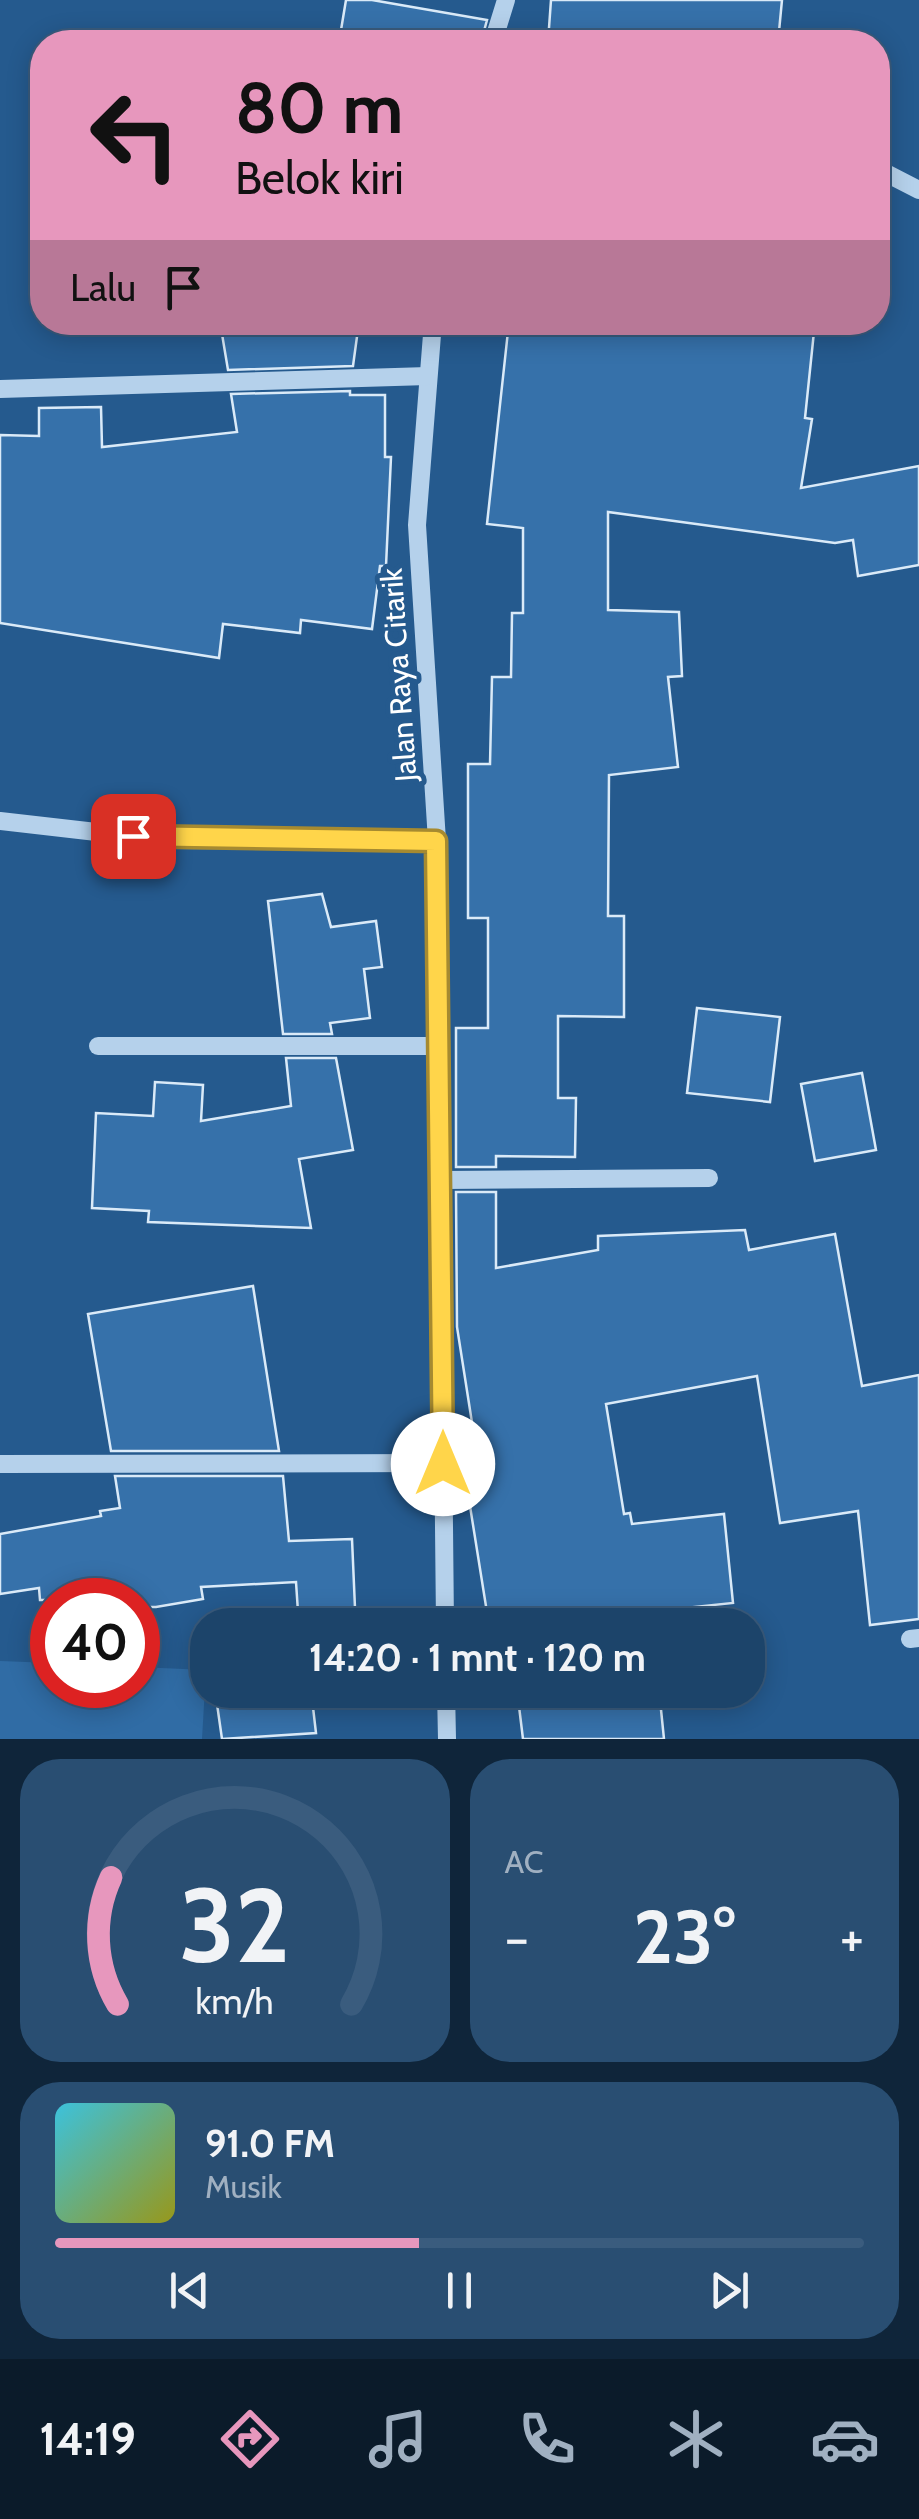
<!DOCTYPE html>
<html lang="id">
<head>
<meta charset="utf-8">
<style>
  :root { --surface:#1c446a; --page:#294e72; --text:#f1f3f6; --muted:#a0b0c1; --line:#3a5c7e; --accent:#e797bd }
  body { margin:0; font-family:Cabin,sans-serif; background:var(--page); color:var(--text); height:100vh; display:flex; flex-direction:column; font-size:38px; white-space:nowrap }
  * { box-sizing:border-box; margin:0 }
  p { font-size:32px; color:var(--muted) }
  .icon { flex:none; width:55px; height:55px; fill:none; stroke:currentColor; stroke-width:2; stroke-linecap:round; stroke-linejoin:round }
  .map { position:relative; height:1739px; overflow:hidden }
  .sheet { display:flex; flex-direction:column; gap:20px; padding:20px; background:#0f253a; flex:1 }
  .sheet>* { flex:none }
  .top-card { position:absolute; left:30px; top:30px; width:860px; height:305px; border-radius:40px; box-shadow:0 5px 25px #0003,0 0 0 2px var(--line); background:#e797bd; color:#111; overflow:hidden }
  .speed { position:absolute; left:30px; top:1578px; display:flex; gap:20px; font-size:50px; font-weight:700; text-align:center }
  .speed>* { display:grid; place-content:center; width:130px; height:130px; border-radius:50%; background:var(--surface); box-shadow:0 5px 25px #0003,0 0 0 2px var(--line); line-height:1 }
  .speed .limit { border:15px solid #d22; background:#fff; color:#111 }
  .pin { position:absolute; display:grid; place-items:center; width:85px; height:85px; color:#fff; margin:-42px; border-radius:20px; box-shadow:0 5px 15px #0006 }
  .me { position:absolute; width:110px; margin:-55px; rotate:0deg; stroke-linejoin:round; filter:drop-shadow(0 0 8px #0008) }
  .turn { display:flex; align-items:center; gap:35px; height:210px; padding:0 40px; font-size:45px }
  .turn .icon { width:130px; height:130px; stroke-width:2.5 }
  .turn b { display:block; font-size:70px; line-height:85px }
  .then { display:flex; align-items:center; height:95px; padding:0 40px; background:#0003; gap:20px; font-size:38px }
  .big { font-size:75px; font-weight:800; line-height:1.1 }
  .sheet .tile { flex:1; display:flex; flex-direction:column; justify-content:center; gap:15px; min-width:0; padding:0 35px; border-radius:40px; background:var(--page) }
  .sheet .dial { align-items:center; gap:0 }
  .dial svg { height:260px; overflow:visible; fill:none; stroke:var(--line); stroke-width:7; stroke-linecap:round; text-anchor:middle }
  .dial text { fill:var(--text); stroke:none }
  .song { display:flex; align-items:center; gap:30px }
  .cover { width:120px; height:120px; border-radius:15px; background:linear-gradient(135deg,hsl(190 70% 55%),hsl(60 70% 35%)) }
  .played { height:10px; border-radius:5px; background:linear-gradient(90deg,var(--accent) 45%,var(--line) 45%) }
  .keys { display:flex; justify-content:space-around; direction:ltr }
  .heat { display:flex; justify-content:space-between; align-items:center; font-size:55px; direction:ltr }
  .sheet .tiles { flex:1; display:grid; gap:20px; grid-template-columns:1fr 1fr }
  .tile:last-child { grid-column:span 2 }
  .trip { position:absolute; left:190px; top:1608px; width:575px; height:100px; border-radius:40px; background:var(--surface); box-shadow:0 5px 25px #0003,0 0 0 2px var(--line); font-weight:800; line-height:100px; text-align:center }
  .dock { display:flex; height:160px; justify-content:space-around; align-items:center; background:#0b1b2a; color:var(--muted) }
  .dock .icon { width:70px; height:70px }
  .dock .current { color:var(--accent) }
  .dock b { font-size:45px; color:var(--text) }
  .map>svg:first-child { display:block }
  .green { fill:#306ca5 }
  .building { fill:#3671aa; stroke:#daeaf8; stroke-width:2.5 }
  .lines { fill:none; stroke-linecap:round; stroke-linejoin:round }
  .minor { stroke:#b5d1eb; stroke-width:18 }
  .route-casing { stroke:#a68a30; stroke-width:25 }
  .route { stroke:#ffd54a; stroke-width:18 }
  .labels { text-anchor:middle; stroke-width:10; stroke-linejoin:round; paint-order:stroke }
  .street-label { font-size:30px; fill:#fff; stroke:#255a8e }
</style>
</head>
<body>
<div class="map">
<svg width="919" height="1739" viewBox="0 0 919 1739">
  <rect width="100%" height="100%" fill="#255a8e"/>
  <path class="green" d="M0,1661L52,1663V1685H138V1667L206,1670L202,1739H0Z"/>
  <g class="building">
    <path d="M346,0H372L487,20L481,42H339Z"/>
    <path d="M551,0H782L778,42H548Z"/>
    <path d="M220,322H359L353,366L228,370Z"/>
    <path d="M509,322H815L805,418L812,419L801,488L919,466V565L858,576L853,540L835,543L608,512V610L679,612L682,676L668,677L678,767L609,775L608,916H624V1017L558,1016V1098H576L575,1157L496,1156V1167H456V1028H488V918H468V764H490L492,677H511L512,613H523V528L487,524Z"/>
    <path d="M350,391V395H385V457H391L386,566H380L372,629L301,620L300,633L223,624L219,658L0,623V435L39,436V408L101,407L102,447L237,432L231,394Z"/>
    <path d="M322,894L331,927L376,921L382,967L364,969L370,1018L330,1023L332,1034H283L268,901Z"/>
    <path d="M697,1008L780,1017L770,1102L687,1093Z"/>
    <path d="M286,1058H336L353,1150L299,1159L311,1228L148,1222L149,1211L92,1208L96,1113L153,1116L155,1082L203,1085L201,1121L291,1106Z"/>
    <path d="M862,1073L876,1150L815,1161L801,1084Z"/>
    <path d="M456,1192H496V1268L598,1250V1236L745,1230L749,1250L835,1234L862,1386L919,1375V1619L870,1625L858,1511L780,1523L757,1376L606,1404L624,1514L630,1513L632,1524L724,1514L733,1603L646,1612L648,1625H489L458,1431L473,1429L457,1327Z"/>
    <path d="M253,1286L279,1451H111L88,1314Z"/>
    <path d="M115,1476H283L289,1541L352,1539L355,1608L298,1612L296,1582L201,1587L203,1599L156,1607H138V1600H40L39,1588L0,1594V1534L101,1516L100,1511L120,1508Z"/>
    <path d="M215,1690H311L316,1733L222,1739Z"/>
    <path d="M517,1690H659L664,1739H523Z"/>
  </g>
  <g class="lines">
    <g class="minor">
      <path d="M493,42L506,0"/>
      <path d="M878,169L919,190"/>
      <path d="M433,322L417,525L437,841L445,1625"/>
      <path d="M0,389L428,376"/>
      <path d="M0,821L166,840L437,841"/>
      <path d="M98,1046H437"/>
      <path d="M442,1180L709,1178"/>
      <path d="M0,1464L443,1463"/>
      <path d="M910,1639L919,1638"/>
      <path d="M446,1690L447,1739"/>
    </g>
  </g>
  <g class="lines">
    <defs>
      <path id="route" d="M133,836L436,841L443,1464"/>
    </defs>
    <use href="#route" class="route-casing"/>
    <use href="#route" class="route"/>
  </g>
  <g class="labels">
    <g class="street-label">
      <text transform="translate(399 675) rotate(-94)" y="10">Jalan Raya Citarik</text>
    </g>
  </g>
</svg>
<div class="speed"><div class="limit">40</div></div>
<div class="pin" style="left:133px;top:836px;background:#d93025"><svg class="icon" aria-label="arrive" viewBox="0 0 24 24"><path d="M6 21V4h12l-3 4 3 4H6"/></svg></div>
<svg class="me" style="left:443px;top:1464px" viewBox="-20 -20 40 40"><circle r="19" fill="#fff"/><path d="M0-13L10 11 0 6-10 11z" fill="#ffd54a"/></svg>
<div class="trip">14:20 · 1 mnt · 120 m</div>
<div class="top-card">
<div class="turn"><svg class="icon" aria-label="left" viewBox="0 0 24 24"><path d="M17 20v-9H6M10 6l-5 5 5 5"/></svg><div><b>80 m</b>Belok kiri</div></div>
<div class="then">Lalu<svg class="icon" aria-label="arrive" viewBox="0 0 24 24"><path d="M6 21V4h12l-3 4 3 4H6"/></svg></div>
</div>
</div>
<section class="sheet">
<div class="tiles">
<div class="tile dial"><svg viewBox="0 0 100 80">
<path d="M14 69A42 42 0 1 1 86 69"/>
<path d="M14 69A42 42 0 0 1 12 30" stroke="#e797bd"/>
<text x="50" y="56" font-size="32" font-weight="700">32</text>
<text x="50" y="72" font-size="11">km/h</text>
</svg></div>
<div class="tile"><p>AC</p>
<div class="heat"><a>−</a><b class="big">23°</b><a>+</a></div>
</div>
<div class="tile">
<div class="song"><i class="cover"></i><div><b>91.0 FM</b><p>Musik</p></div></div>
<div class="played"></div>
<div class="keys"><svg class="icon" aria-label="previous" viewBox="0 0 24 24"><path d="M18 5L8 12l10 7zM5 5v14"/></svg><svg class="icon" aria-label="pause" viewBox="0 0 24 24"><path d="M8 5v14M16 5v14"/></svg><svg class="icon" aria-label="next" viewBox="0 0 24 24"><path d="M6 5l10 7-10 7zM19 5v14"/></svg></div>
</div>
</div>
</section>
<nav class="dock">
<b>14:19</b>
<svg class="icon current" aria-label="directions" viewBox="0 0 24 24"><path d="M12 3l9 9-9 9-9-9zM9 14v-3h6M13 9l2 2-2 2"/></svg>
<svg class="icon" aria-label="music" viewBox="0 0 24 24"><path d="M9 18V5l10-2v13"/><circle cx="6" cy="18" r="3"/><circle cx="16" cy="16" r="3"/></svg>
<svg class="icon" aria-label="phone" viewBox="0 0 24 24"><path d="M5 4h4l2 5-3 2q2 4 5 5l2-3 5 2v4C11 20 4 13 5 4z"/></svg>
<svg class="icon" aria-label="climate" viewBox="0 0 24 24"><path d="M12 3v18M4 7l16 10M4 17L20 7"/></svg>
<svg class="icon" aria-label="car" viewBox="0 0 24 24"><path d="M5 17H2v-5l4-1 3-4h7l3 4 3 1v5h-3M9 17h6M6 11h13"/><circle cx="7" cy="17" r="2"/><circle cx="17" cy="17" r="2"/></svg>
</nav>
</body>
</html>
